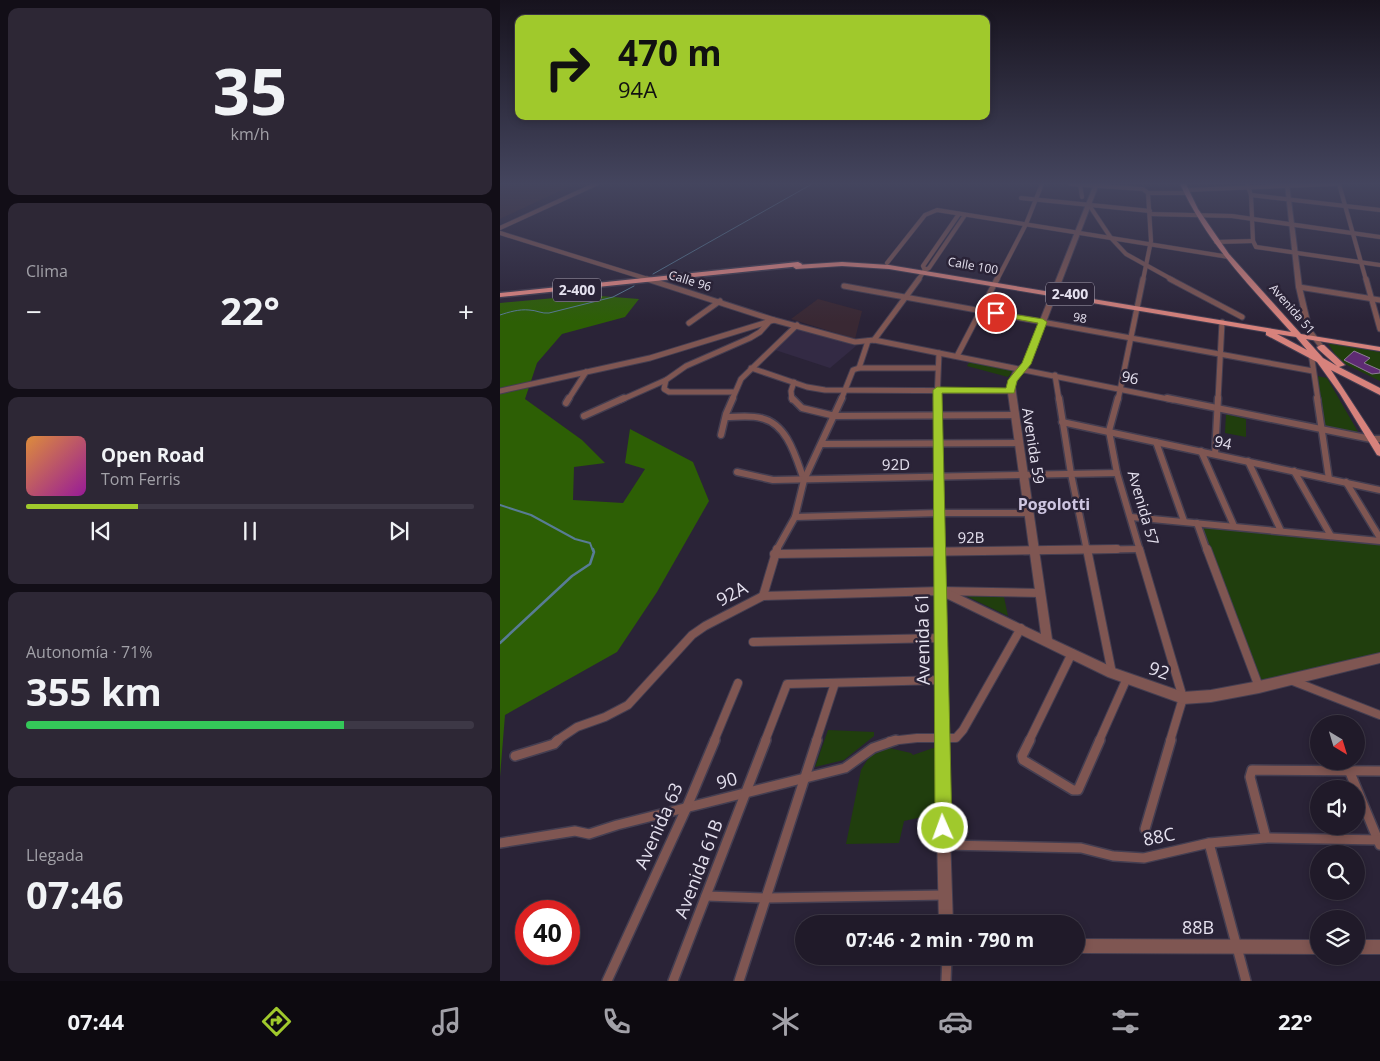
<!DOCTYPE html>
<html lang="es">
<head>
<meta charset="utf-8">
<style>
  :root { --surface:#201a29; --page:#2d2735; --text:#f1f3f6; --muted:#a2a1a8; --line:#3d3846; --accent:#a0c92c }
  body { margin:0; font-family:"Open Sans",sans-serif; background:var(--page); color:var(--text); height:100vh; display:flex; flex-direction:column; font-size:19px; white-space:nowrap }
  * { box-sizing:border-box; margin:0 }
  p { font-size:16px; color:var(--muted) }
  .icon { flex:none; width:28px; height:28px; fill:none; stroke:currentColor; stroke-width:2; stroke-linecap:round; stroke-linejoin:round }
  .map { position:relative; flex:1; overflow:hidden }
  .drawer { display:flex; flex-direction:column; gap:8px; padding:8px; background:#120e17; width:500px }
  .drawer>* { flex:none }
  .guide { position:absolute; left:15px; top:15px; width:475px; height:105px; border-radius:10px; box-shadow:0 2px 8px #0003,0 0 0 1px var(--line); background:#a0c92c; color:#111; overflow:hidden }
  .needle { width:32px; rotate:142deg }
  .tools { position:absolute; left:810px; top:715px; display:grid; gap:10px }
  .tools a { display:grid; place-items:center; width:55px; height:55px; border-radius:50%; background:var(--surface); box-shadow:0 2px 8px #0003,0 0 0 1px var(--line); font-size:25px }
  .speed { position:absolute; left:15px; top:900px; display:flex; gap:10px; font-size:25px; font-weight:700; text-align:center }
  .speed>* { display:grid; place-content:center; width:65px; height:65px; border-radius:50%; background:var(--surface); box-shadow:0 2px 8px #0003,0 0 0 1px var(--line); line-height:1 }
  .speed .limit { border:8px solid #d22; background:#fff; color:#111 }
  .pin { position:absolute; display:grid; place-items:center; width:42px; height:42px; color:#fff; margin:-21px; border:2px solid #fff; border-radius:50%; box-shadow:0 1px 5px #0007 }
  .me { position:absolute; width:55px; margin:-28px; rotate:358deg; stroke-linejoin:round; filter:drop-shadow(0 0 4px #0008) }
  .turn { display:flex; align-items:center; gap:18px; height:105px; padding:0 20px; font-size:22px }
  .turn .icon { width:65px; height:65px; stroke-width:2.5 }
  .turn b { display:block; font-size:35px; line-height:42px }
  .big { font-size:38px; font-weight:700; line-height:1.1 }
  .drawer .widget { flex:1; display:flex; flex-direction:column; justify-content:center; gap:8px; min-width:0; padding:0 18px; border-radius:10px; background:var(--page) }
  .drawer .dial { align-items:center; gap:0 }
  .dial b { font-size:65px; line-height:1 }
  .song { display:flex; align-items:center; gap:15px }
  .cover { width:60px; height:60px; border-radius:8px; background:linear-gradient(135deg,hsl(30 70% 55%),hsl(300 70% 35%)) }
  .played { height:5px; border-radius:2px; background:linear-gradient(90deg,var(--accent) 25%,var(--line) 25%) }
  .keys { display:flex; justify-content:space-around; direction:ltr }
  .heat { display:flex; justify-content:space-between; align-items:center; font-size:28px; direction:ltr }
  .charge { height:8px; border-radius:4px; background:linear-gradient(90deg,#34c759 71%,var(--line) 0) }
  .trip { position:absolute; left:295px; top:915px; width:290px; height:50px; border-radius:25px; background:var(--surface); box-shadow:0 2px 8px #0003,0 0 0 1px var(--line); font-weight:700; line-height:50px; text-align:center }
  .tabs { display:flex; height:80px; justify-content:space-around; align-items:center; background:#0d0a10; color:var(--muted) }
  .tabs .icon { width:35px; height:35px }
  .tabs .current { color:var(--accent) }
  .tabs b { font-size:22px; color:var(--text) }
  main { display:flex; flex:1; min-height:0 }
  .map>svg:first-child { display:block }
  .built { fill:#332a44 }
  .industrial { fill:#392833 }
  .green { fill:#203e0d }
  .forest { fill:#2d5f05 }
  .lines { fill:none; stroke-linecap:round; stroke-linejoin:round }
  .stream-far2 { stroke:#587c95; stroke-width:1 }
  .stream-far1 { stroke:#587c95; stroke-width:2 }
  .stream { stroke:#587c95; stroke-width:2.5 }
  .building { fill:#5e2b73; stroke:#8c7d94 }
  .minor-far4-casing { stroke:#443e51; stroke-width:5 }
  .minor-far3-casing { stroke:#443e51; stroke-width:7 }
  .minor-far2-casing { stroke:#443e51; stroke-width:9 }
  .minor-far1-casing { stroke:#443e51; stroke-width:10 }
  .minor-casing { stroke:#443e51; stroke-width:12 }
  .tertiary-casing { stroke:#443e51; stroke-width:2 }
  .primary-casing { stroke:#443e51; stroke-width:2 }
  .trunk-casing { stroke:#443e51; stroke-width:3 }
  .minor-far4 { stroke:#7f5652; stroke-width:4 }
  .minor-far3 { stroke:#7f5652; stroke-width:5 }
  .minor-far2 { stroke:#7f5652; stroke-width:6 }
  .minor-far1 { stroke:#7f5652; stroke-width:8 }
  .minor { stroke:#7f5652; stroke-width:9 }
  .tertiary { fill:#7f5652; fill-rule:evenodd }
  .primary { fill:#d7827c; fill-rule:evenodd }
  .trunk { fill:#e88a84; fill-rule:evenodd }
  .route { fill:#a0c92c; stroke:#68831d }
  .labels { text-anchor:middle; stroke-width:5; stroke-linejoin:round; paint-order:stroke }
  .far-street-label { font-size:12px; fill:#e5e1ef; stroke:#2a2337 }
  .shield { fill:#2a2337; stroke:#ada8b8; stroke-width:1 }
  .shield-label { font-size:14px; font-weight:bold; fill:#e5e1ef }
  .street-label { font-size:15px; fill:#e5e1ef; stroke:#2a2337 }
  .neighbourhood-label { font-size:16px; font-weight:bold; fill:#cec6e1; stroke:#2a2337 }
  .near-street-label { font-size:18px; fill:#e5e1ef; stroke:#2a2337 }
</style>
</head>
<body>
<main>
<section class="drawer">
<div class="widget dial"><b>35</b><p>km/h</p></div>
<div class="widget"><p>Clima</p>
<div class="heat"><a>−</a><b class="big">22°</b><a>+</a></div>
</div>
<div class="widget">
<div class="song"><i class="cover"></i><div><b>Open Road</b><p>Tom Ferris</p></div></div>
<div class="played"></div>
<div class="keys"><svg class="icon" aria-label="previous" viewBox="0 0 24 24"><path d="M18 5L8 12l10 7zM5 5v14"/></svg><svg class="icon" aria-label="pause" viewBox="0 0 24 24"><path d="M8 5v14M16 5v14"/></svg><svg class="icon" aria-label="next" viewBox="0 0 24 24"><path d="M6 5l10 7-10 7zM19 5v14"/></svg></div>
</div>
<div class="widget"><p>Autonomía · 71%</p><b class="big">355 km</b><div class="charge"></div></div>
<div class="widget"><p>Llegada</p><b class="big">07:46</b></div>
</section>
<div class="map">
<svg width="880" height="981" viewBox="0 0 880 981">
  <rect width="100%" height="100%" fill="#2a2337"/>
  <path class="built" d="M297,328L356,346L330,368L272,349Z"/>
  <g class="industrial">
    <path d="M0,184H75L0,219Z"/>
    <path d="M318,299L362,311L355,339L291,319Z"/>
  </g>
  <g class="green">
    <path d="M828,343L880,352V381L839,361Z"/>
    <path d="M470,361L509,369L513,371L508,377L467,366Z"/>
    <path d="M813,375L827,378L861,437L821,428Z"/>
    <path d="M726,414L746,419V437L725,433Z"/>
    <path d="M697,523L880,541V658L759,687Z"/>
    <path d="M464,595L504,597L508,616Z"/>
    <path d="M328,730L374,732V736L344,760L315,767Z"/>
    <path d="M439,746L436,814L404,821L399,843L346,844L361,770L364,765L370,756L389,748L411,753L413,755Z"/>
  </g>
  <path class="forest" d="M88,295L139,299L125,317L62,334L37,363L25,399L82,440L105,463L74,467L73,500L123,503L145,469L125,463L130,429L193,462L209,501L157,592L117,652L5,715L0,777V303Z"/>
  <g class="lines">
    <g class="stream-far2">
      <path d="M153,274L312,184"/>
      <path d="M0,315C9,312 19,309 29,310C36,310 42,314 49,313L113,297L134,286"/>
    </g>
    <path class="stream-far1" d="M0,505L31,515L75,539L90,543L93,551"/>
    <path class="stream" d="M0,643L72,576L90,564L94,552L93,549"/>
  </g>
  <path class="building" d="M854,351L870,358L864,363L880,370V373L872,374L844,360Z"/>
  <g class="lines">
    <defs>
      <g id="minor-far4">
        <path d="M570,184L643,189L648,193L651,241L643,280"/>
        <path d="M580,184L582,197"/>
        <path d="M747,184L751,195L753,241L756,247L880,265"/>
        <path d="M839,184L866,280"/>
        <path d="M685,190L835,184"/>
        <path d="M648,193H686"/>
        <path d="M751,195L880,210"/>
        <path d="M521,198L650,211"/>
        <path d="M589,205L611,238L626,254L673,280"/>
        <path d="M459,214L423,266L425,270L429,268L465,215"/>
        <path d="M650,214L732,216L880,237"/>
        <path d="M0,228L96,184"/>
        <path d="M0,233L151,280"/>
        <path d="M716,242L753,241"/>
        <path d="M387,263L425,215L437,210L729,257"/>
        <path d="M418,280L425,270"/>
        <path d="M497,280L526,224L542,184"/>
      </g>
      <g id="minor-far3">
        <path d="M147,279L274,320L355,342L374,340L673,400"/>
        <path d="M670,279L742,317"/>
        <path d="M866,279L880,329"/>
        <path d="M344,286L813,371"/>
        <path d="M799,287L880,300"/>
        <path d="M189,323L220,301"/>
        <path d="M374,340L419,279"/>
        <path d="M811,353L818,400"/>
        <path d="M457,356L497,279"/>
        <path d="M251,368L307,387L325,390L511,391"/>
        <path d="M359,368L368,341"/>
        <path d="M555,375L559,400"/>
        <path d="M166,380L164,389L169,392H234"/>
        <path d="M0,391L150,358L274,320"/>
        <path d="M68,400L86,372"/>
        <path d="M121,400L166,380L186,366L250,338L260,332L268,323"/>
        <path d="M232,400L241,379L297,325"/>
        <path d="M292,400L291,391L294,382"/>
        <path d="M341,400L353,370L359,368H437"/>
        <path d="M437,400L439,353"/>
        <path d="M618,400L643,279"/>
        <path d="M718,400L722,322"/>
      </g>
      <g id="minor-far2">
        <path d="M292,398L302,408L335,416L514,415"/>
        <path d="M437,398L440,551"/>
        <path d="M559,398L571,474L587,551"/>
        <path d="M618,398L609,431L617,473L640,551"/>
        <path d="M667,398L871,439H880"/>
        <path d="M817,398L829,479"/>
        <path d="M66,403L69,398"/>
        <path d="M84,416L124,398"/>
        <path d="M226,417C238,417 250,415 261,418C288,424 296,458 304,480"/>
        <path d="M562,422L880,490"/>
        <path d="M221,435L226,414L233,398"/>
        <path d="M656,442L684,521"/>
        <path d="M322,444L519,443"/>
        <path d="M701,451L734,526"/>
        <path d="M715,454L718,398"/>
        <path d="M748,461L781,531"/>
        <path d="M794,471L831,536"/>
        <path d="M237,472L273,480L617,473"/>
        <path d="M846,482L880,538"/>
        <path d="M295,517L438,513H529"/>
        <path d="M631,517L880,541"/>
        <path d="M697,523L707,551"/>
        <path d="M276,551L295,517L304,480L342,398"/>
        <path d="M525,551L639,549"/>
      </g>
      <g id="minor-far1">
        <path d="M440,549L441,591"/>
        <path d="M587,549L612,673"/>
        <path d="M639,549L683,698L670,741"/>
        <path d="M707,549L759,687"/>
        <path d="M274,554L617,549"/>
        <path d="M263,596L277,549"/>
        <path d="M253,642L441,638"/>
        <path d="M793,681L880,715"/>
        <path d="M56,741L77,727L105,717L128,705L192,635L205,626L263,596L441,591L541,593"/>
        <path d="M214,741L238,683"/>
        <path d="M265,741L287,684L442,680"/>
        <path d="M316,741L335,683"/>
        <path d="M390,741L417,738H456L463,730L521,628"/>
        <path d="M529,741L572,653"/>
        <path d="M599,741L627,678"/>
      </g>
      <g id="minor">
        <path d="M530,740L522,756L523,760L573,790H578L600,740"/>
        <path d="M15,756L54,744L58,740"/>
        <path d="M849,770L880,845"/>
        <path d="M645,829L671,740"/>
        <path d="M766,838L750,777L752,770L880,771"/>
        <path d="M0,843L75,831L89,834L117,825L345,768L373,748L396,740"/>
        <path d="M709,843L746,981"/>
        <path d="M444,845L581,848L613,856L644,858L709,843L766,838L880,840"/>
        <path d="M206,896L266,898L445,895"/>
        <path d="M107,981L186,809L215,740"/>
        <path d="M173,981L266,740"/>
        <path d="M239,981L317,740"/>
        <path d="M446,981L447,956"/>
      </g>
      <g id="tertiary">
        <path d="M594,184H599L530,364L519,375L515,386L552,639L614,668L683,692L711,690L759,681L880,653V663L759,693L711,702L683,704L608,677L446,598L447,744L453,924H439L435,744L436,591L437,588L441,587L445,588L541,634L507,386L513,372L523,363Z"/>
        <path d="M785,184H789L802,287L812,330L823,345L820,347L818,346L806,330L796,287Z"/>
        <path d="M576,939L819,940V954L576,953Z"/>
        <rect x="856" y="940" width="24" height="14"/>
      </g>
      <path id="primary" d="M680,184H686L698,209L729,254L801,334L880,347V351L806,339L823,358L837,366L818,349L817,347L821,345H824L845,365L839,367L880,388V395L831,370L880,445V456L877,455L840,394L817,362L766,335V332L389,269L342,266L296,269L293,267L296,265L342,262L389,265L791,332C748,284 708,244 680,184ZM777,334L796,337L807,350Z"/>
      <path id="trunk" d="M298,262L302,264L301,266L0,297V293Z"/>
    </defs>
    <use href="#minor-far4" class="minor-far4-casing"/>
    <use href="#minor-far3" class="minor-far3-casing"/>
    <use href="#minor-far2" class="minor-far2-casing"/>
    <use href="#minor-far1" class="minor-far1-casing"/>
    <use href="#minor" class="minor-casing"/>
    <use href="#tertiary" class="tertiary-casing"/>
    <use href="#primary" class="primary-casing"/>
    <use href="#trunk" class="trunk-casing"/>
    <use href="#minor-far4" class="minor-far4"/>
    <use href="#minor-far3" class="minor-far3"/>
    <use href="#minor-far2" class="minor-far2"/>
    <use href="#minor-far1" class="minor-far1"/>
    <use href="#minor" class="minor"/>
    <use href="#tertiary" class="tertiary"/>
    <use href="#primary" class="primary"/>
    <use href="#trunk" class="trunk"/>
  </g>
  <linearGradient id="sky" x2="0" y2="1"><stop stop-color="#17131e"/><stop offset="0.57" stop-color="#44455e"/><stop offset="1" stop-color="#44455e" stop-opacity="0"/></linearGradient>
  <rect width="880" height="322" fill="url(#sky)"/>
  <path class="route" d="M493,311L543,319L547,322L531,364L517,381L514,393H442L452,828L449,834L443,836L437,834L435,828L433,390L437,387L506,388L508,380L522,363L538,323L493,315Z"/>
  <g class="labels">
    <g class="far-street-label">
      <text transform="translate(473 266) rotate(10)" y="4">Calle 100</text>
      <text transform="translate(190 281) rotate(17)" y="4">Calle 96</text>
      <text transform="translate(792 309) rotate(49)" y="4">Avenida 51</text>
      <text transform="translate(580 318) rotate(10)" y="4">98</text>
    </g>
    <g class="shield">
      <rect x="53" y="278.5" width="48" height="23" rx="4"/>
      <rect x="546" y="282.5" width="48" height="23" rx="4"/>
    </g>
    <g class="shield-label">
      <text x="77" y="295">2-400</text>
      <text x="570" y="299">2-400</text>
    </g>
    <g class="street-label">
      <text transform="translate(630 378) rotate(11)" y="5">96</text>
      <text transform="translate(723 443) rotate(12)" y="5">94</text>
      <text transform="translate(533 446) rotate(81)" y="5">Avenida 59</text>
      <text transform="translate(396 465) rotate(-1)" y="5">92D</text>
      <text transform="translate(643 508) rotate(74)" y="5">Avenida 57</text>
      <text transform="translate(471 538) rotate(-1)" y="5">92B</text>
    </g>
    <g class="neighbourhood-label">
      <text x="554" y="510">Pogolotti</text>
    </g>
    <g class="near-street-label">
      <text transform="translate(232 594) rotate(-28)" y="6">92A</text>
      <text transform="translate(423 639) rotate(-91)" y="6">Avenida 61</text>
      <text transform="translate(659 671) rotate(19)" y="6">92</text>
      <text transform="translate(227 781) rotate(-15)" y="6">90</text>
      <text transform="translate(159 826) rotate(-66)" y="6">Avenida 63</text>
      <text transform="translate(659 837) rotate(-11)" y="6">88C</text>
      <text transform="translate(199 869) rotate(-69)" y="6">Avenida 61B</text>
      <text x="698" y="934">88B</text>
    </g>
  </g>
</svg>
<div class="tools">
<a><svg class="needle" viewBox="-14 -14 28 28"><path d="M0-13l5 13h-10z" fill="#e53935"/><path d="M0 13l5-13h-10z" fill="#a2a1a8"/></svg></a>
<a><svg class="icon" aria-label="sound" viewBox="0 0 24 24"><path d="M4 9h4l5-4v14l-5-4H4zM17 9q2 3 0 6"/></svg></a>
<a><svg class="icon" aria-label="search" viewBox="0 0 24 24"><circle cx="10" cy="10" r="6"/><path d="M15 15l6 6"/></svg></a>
<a><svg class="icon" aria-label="layers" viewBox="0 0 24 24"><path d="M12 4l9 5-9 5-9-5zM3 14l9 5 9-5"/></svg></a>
</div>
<div class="speed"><div class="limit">40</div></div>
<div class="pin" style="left:496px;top:313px;background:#d93025"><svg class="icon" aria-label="arrive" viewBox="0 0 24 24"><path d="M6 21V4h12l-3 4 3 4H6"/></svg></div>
<svg class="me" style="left:443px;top:828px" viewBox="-20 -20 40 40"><circle r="17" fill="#a0c92c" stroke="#fff" stroke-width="3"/><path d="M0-11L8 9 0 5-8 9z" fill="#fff"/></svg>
<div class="trip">07:46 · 2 min · 790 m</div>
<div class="guide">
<div class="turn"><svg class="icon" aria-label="right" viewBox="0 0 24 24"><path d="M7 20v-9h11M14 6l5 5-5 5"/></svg><div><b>470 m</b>94A</div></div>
</div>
</div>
</main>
<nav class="tabs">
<b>07:44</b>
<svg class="icon current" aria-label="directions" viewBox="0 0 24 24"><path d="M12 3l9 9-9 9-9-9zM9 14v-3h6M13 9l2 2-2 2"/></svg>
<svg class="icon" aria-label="music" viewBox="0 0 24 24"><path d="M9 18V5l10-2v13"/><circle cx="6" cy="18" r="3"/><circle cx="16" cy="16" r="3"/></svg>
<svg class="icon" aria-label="phone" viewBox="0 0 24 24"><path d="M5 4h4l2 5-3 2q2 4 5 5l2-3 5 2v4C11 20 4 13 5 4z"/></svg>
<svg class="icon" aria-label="climate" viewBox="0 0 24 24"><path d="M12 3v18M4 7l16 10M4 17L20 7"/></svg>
<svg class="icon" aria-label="car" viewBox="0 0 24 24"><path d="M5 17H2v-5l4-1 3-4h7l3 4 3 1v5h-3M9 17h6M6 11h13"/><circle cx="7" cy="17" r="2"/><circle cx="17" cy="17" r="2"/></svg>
<svg class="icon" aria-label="filters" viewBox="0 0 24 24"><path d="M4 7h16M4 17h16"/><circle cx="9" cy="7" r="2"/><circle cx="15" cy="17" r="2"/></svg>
<b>22°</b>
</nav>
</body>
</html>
